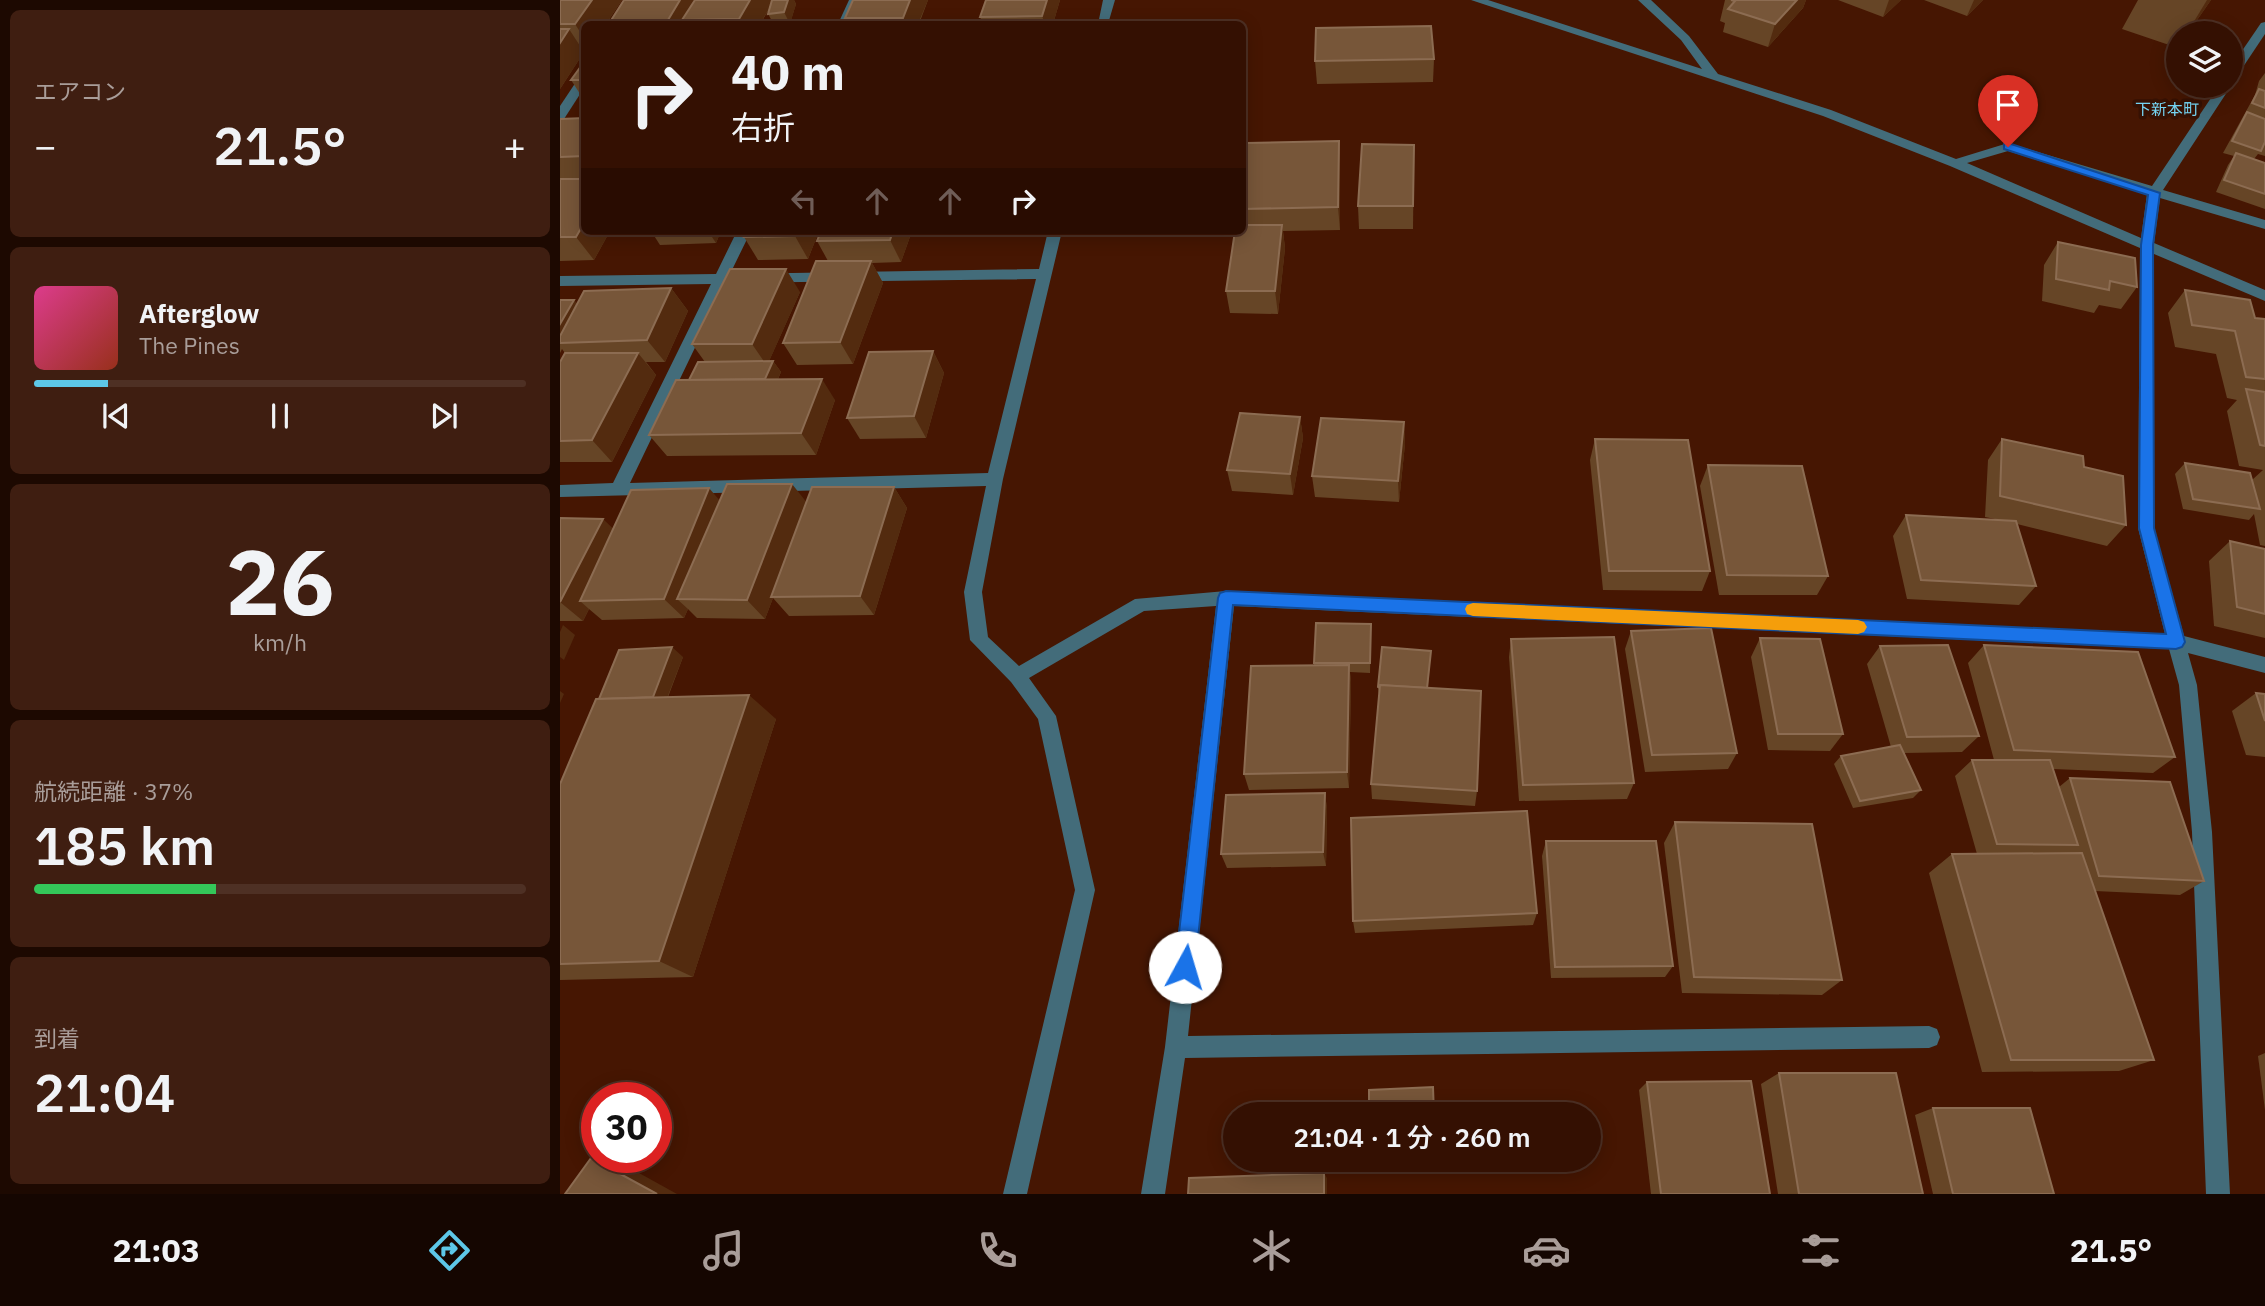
<!DOCTYPE html>
<html lang="ja">
<head>
<meta charset="utf-8">
<style>
  :root { --surface:#341002; --page:#3f1e11; --text:#f1f3f6; --muted:#a99d99; --line:#4e3024; --accent:#5dc7e8 }
  body { margin:0; font-family:"IBM Plex Sans","Noto Sans JP",sans-serif; background:var(--page); color:var(--text); height:100vh; display:flex; flex-direction:column; font-size:26px; white-space:nowrap }
  * { box-sizing:border-box; margin:0 }
  p { font-size:23px; color:var(--muted) }
  .icon { flex:none; width:38px; height:38px; fill:none; stroke:currentColor; stroke-width:2; stroke-linecap:round; stroke-linejoin:round }
  .map { position:relative; flex:1; overflow:hidden }
  .drawer { display:flex; flex-direction:column; gap:10px; padding:10px; background:#1d0901; width:560px }
  .drawer>* { flex:none }
  .hud { position:absolute; left:21px; top:21px; width:665px; height:214px; border-radius:10px; box-shadow:0 4px 18px #0003,0 0 0 2px var(--line); background:#341002; color:var(--text); overflow:hidden }
  .tools { position:absolute; left:1606px; top:21px; display:grid; gap:14px }
  .tools a { display:grid; place-items:center; width:77px; height:77px; border-radius:50%; background:var(--surface); box-shadow:0 4px 18px #0003,0 0 0 2px var(--line); font-size:35px }
  .speed { position:absolute; left:21px; top:1082px; display:flex; gap:14px; font-size:35px; font-weight:700; text-align:center }
  .speed>* { display:grid; place-content:center; width:91px; height:91px; border-radius:50%; background:var(--surface); box-shadow:0 4px 18px #0003,0 0 0 2px var(--line); line-height:1 }
  .speed .limit { border:10px solid #d22; background:#fff; color:#111 }
  .pin { position:absolute; display:grid; place-items:center; width:60px; height:60px; color:#fff; margin:-72px -30px; border-radius:50% 50% 50% 0; rotate:-45deg; box-shadow:0 0 7px #0007 }
  .pin .icon { rotate:45deg }
  .me { position:absolute; width:77px; margin:-38px; rotate:6deg; stroke-linejoin:round; filter:drop-shadow(0 0 5px #0008) }
  .turn { display:flex; align-items:center; gap:24px; height:147px; padding:0 35px; font-size:32px }
  .turn .icon { width:91px; height:91px; stroke-width:2.5 }
  .turn b { display:block; font-size:49px; line-height:60px }
  .lanes { display:flex; align-items:center; height:66px; padding:0 35px; background:#0003; justify-content:center; gap:35px; direction:ltr }
  .lanes .off { opacity:.35 }
  .big { font-size:52px; font-weight:600; line-height:1.1 }
  .drawer .tile { flex:1; display:flex; flex-direction:column; justify-content:center; gap:10px; min-width:0; padding:0 24px; border-radius:10px; background:var(--page) }
  .drawer .dial { align-items:center; gap:0 }
  .dial b { font-size:91px; line-height:1 }
  .song { display:flex; align-items:center; gap:21px }
  .cover { width:84px; height:84px; border-radius:10px; background:linear-gradient(135deg,hsl(330 70% 55%),hsl(10 70% 35%)) }
  .played { height:7px; border-radius:4px; background:linear-gradient(90deg,var(--accent) 15%,var(--line) 15%) }
  .keys { display:flex; justify-content:space-around; direction:ltr }
  .heat { display:flex; justify-content:space-between; align-items:center; font-size:38px; direction:ltr }
  .charge { height:10px; border-radius:5px; background:linear-gradient(90deg,#34c759 37%,var(--line) 0) }
  .trip { position:absolute; left:663px; top:1102px; width:378px; height:70px; border-radius:35px; background:var(--surface); box-shadow:0 4px 18px #0003,0 0 0 2px var(--line); font-weight:600; line-height:70px; text-align:center }
  .tabs { display:flex; height:112px; justify-content:space-around; align-items:center; background:#150601; color:var(--muted) }
  .tabs .icon { width:49px; height:49px }
  .tabs .active { color:var(--accent) }
  .tabs b { font-size:32px; color:var(--text) }
  main { display:flex; flex:1; min-height:0 }
  .map>svg:first-child { display:block }
  .lines { fill:none; stroke-linecap:round; stroke-linejoin:round }
  .minor { fill:#436c7a; fill-rule:evenodd }
  .wall { fill:#664526; fill-rule:evenodd }
  .shaded-wall { fill:#532b0f }
  .building { fill:#775639; stroke:#8c6c52; stroke-width:2 }
  .route { fill:#1a73e8; stroke:#114b97; stroke-width:2 }
  .slow { fill:#f59e0b }
  .labels { text-anchor:middle; stroke-width:7; stroke-linejoin:round; paint-order:stroke }
  .far-neighbourhood-label { font-size:16px; fill:#75d4f3; stroke:#361103 }
</style>
</head>
<body>
<main>
<section class="drawer">
<div class="tile"><p>エアコン</p>
<div class="heat"><a>−</a><b class="big">21.5°</b><a>+</a></div>
</div>
<div class="tile">
<div class="song"><i class="cover"></i><div><b>Afterglow</b><p>The Pines</p></div></div>
<div class="played"></div>
<div class="keys"><svg class="icon" aria-label="previous" viewBox="0 0 24 24"><path d="M18 5L8 12l10 7zM5 5v14"/></svg><svg class="icon" aria-label="pause" viewBox="0 0 24 24"><path d="M8 5v14M16 5v14"/></svg><svg class="icon" aria-label="next" viewBox="0 0 24 24"><path d="M6 5l10 7-10 7zM19 5v14"/></svg></div>
</div>
<div class="tile dial"><b>26</b><p>km/h</p></div>
<div class="tile"><p>航続距離 · 37%</p><b class="big">185 km</b><div class="charge"></div></div>
<div class="tile"><p>到着</p><b class="big">21:04</b></div>
</section>
<div class="map">
<svg width="1705" height="1194" viewBox="0 0 1705 1194">
  <rect width="100%" height="100%" fill="#461602"/>
  <g class="lines">
    <g class="minor">
      <path d="M289,0H301L288,24H278Z"/>
      <path d="M543,0H555L548,24H538Z"/>
      <path d="M911,0H928L1142,69L1121,40L1078,0H1091L1129,36L1158,74L1271,110L1396,159L1448,143L1592,186L1659,86H1671L1603,190L1705,220V229L1600,198L1594,243L1705,290V301L1594,254V528L1624,636L1705,657V673L1628,653L1637,685L1652,832L1670,1194H1646L1632,832L1619,685L1609,649L674,606L628,1036L1369,1026L1377,1029L1380,1037L1377,1045L1369,1048L625,1058L605,1194H581L605,1047L656,606L584,611L469,678L496,716L535,890L467,1194H443L515,890L478,719L451,682L410,640L404,592L426,486L0,497V485L53,483L151,284L0,286V276L156,274L177,231H191L170,274L479,269L488,231H502L443,479L422,592L428,637L459,666L575,599L666,591L1605,634L1578,528L1580,248L1390,166L1263,116ZM1448,151L1587,194L1581,238L1407,163ZM476,279L428,473L70,483L166,283Z"/>
      <path d="M1705,22V34L1675,79L1671,80V67L1701,23Z"/>
      <path d="M24,75V88L4,119L0,120V106L20,76Z"/>
    </g>
  </g>
  <g class="wall">
    <path d="M0,0H62L46,24H24V47H21L24,52L0,89Z"/>
    <path d="M64,0H234L236,4L231,20H240L242,24H52L50,22ZM211,6L208,14L212,21H202Z"/>
    <path d="M293,0H368L359,24L404,23V24H287L285,18Z"/>
    <path d="M426,0H500L493,24H418L422,22L420,17Z"/>
    <path d="M1165,0H1246L1243,8L1208,47L1163,32L1165,23L1160,21Z"/>
    <path d="M1278,0H1341L1323,17Z"/>
    <path d="M1364,0H1423L1407,16Z"/>
    <path d="M1578,0H1651L1628,33H1619L1618,48L1562,29Z"/>
    <path d="M874,59L873,82L757,84L755,61Z"/>
    <path d="M24,62V100L11,80Z"/>
    <path d="M1705,73V156L1698,154L1694,159L1705,163V209L1656,192L1668,165L1674,156L1663,153L1695,95L1699,81Z"/>
    <path d="M24,118V231H50L34,260L0,261V119Z"/>
    <path d="M779,141L780,164V230L723,231L725,248L718,314L670,313L666,291L684,225L682,215V197Z"/>
    <path d="M854,145L853,229H799L798,206Z"/>
    <path d="M91,231H161L156,243L100,245Z"/>
    <path d="M187,231H259L248,259L198,260L184,237Z"/>
    <path d="M352,231L341,262L312,263L323,283L293,364L237,365L223,343L268,261L257,241Z"/>
    <path d="M1498,242L1577,287L1561,309L1539,305L1534,313L1482,301L1484,265Z"/>
    <path d="M111,288L128,311L105,362H86L96,375L52,462H0V362L5,353L2,349L0,353V300L17,304Z"/>
    <path d="M1625,290L1695,318L1705,319V546L1700,545L1694,514L1689,520L1623,509L1615,474L1625,463L1692,480L1703,470L1679,466L1667,411L1677,400L1667,398L1656,354L1615,347L1608,313Z"/>
    <path d="M240,292L209,361H213L221,372L218,379L275,400L256,455L107,456L89,435L129,380L145,362L132,344Z"/>
    <path d="M373,351L384,373L366,438L300,439L287,418Z"/>
    <path d="M740,417L743,438L733,495L672,491L667,470Z"/>
    <path d="M844,422L845,444L839,502L755,497L752,476Z"/>
    <path d="M1035,439L1150,571L1142,591L1043,590L1030,460Z"/>
    <path d="M1442,439L1524,467L1566,525L1547,546L1457,524L1476,586L1459,605L1347,599L1333,536L1346,515L1440,520L1425,517L1428,460Z"/>
    <path d="M1148,465L1268,576L1257,595H1159L1140,486Z"/>
    <path d="M334,487L347,508L314,615L229,616L213,598L205,619L137,618L128,609L124,618L42,620L29,609L23,621H0V518L53,529L160,501L246,502Z"/>
    <path d="M1670,541L1705,549V638L1654,626L1649,561Z"/>
    <path d="M811,624L810,673L790,672L791,682L789,788L689,790L684,774L754,665V663Z"/>
    <path d="M1071,631L1177,753L1168,769L1085,772L1065,649Z"/>
    <path d="M1200,638L1283,734L1270,751L1208,750L1191,657Z"/>
    <path d="M951,639L1074,783L1067,799L959,801L949,657Z"/>
    <path d="M1424,645L1615,757L1593,773L1493,769L1499,787L1510,778L1644,881L1620,895L1535,891L1594,1060L1559,1071L1422,1072L1369,873L1392,854H1417L1395,776L1412,760H1434L1408,663Z"/>
    <path d="M1320,646L1419,736L1402,752L1344,753L1361,790L1353,798L1293,808L1274,764L1281,756L1331,747L1307,664Z"/>
    <path d="M123,657L108,697L216,719L133,977L0,980V784L39,699Z"/>
    <path d="M870,660L868,688L917,791L915,806L812,799L811,784L819,696L818,687Z"/>
    <path d="M1696,693L1705,694V757L1686,755L1672,711Z"/>
    <path d="M765,793L767,809L766,866L667,868L661,854Z"/>
    <path d="M1115,822L1282,980L1262,995L1122,993L1104,843Z"/>
    <path d="M986,841L1113,966L1105,977L991,978L982,856Z"/>
    <path d="M977,913L973,925L795,933L793,921Z"/>
    <path d="M1705,1053V1110L1698,1056Z"/>
    <path d="M1219,1073L1363,1194H1218L1201,1084Z"/>
    <path d="M1087,1082L1210,1194H1091L1079,1090Z"/>
    <path d="M1373,1108L1494,1194H1373L1355,1115Z"/>
    <path d="M876,1160V1165L811,1167L810,1164Z"/>
  </g>
  <g class="shaded-wall">
    <path d="M32,0H62L46,24H24V38L15,24Z"/>
    <path d="M120,0H145L122,20L125,24H111L108,20Z"/>
    <path d="M190,0H214L200,24H182L179,19Z"/>
    <path d="M228,0H234L236,4L230,24L224,12Z"/>
    <path d="M350,0H368L358,24H346L343,18Z"/>
    <path d="M487,0H500L493,24H485L482,16Z"/>
    <path d="M1237,0H1246L1243,8L1208,47L1215,24Z"/>
    <path d="M1329,0H1341L1323,17Z"/>
    <path d="M1414,0H1423L1407,16Z"/>
    <path d="M1647,0H1651L1628,33H1627Z"/>
    <path d="M9,29L24,52L0,89V43Z"/>
    <path d="M779,141L780,164V230L778,207Z"/>
    <path d="M24,223V231H50L34,260L16,237Z"/>
    <path d="M722,225L725,248L718,314L715,291Z"/>
    <path d="M148,231H161L156,243Z"/>
    <path d="M237,231H259L248,259L235,236Z"/>
    <path d="M333,231H352L341,262L330,240Z"/>
    <path d="M311,261L323,283L293,364L280,342Z"/>
    <path d="M226,269L240,292L207,366L192,344Z"/>
    <path d="M111,288L128,311L105,362L87,340Z"/>
    <path d="M14,300L24,312L0,343V324Z"/>
    <path d="M373,351L384,373L366,438L354,416Z"/>
    <path d="M78,353L96,375L52,462L32,440Z"/>
    <path d="M213,361L221,372L208,401L200,390Z"/>
    <path d="M262,379L275,400L256,455L241,433Z"/>
    <path d="M740,417L743,438L733,495L730,474Z"/>
    <path d="M844,422L845,444L839,502L838,481Z"/>
    <path d="M232,484L248,504L211,597L213,598L205,619L187,600Z"/>
    <path d="M334,487L347,508L314,615L300,596Z"/>
    <path d="M149,488L167,509L117,599L128,609L124,618L104,599Z"/>
    <path d="M43,519L64,539L20,601L29,609L23,621L0,602Z"/>
    <path d="M3,625L15,635L4,660L0,657V632Z"/>
    <path d="M112,647L123,657L100,716L89,707Z"/>
    <path d="M789,665L791,682L789,788L787,772Z"/>
    <path d="M0,691L4,694L0,703Z"/>
    <path d="M189,695L216,719L133,977L99,961Z"/>
    <path d="M765,793L767,809L766,866L763,852Z"/>
    <path d="M31,1158L61,1163L117,1194H97Z"/>
    <path d="M764,1173L767,1178V1194H764Z"/>
  </g>
  <g class="building">
    <path d="M0,0H32L15,24H0Z"/>
    <path d="M64,0H120L108,20L50,22Z"/>
    <path d="M135,0H190L179,19L122,20Z"/>
    <path d="M212,0H228L224,12L208,14Z"/>
    <path d="M293,0H350L343,18H285Z"/>
    <path d="M426,0H487L482,16L420,17Z"/>
    <path d="M1171,0H1237L1215,24L1168,9L1175,1Z"/>
    <path d="M240,20L238,24H187L189,21Z"/>
    <path d="M478,21L477,24H418L419,22Z"/>
    <path d="M871,26L874,59L755,61L756,28Z"/>
    <path d="M0,29H9L0,43Z"/>
    <path d="M24,62V80H11Z"/>
    <path d="M1699,89L1705,91V108L1692,103Z"/>
    <path d="M1687,112L1705,119V142L1701,151L1672,141Z"/>
    <path d="M24,118V156L0,157V119Z"/>
    <path d="M779,141L778,207L682,209L687,143Z"/>
    <path d="M802,144L854,145L853,206H798Z"/>
    <path d="M1676,153L1705,163V194L1664,180Z"/>
    <path d="M0,179H24V223L16,237H0Z"/>
    <path d="M682,225H722L715,291H666L675,231H682Z"/>
    <path d="M187,231H237L235,236L184,237Z"/>
    <path d="M261,231H333L330,240L257,241Z"/>
    <path d="M1498,242L1575,258L1577,287L1550,281L1549,290L1496,279Z"/>
    <path d="M256,261H311L280,342L223,343Z"/>
    <path d="M170,269H226L192,344H132Z"/>
    <path d="M111,288L87,340L0,343V336L24,291Z"/>
    <path d="M1625,290L1690,300L1695,318L1705,319V379L1686,377L1675,331L1632,325Z"/>
    <path d="M0,300H14L0,324Z"/>
    <path d="M373,351L354,416L287,418L309,352Z"/>
    <path d="M5,353H78L32,440L0,441V362Z"/>
    <path d="M213,361L205,379L129,380L138,362Z"/>
    <path d="M262,379L241,433L89,435L116,380Z"/>
    <path d="M1686,389L1705,392V446L1700,445Z"/>
    <path d="M680,413L740,417L730,474L667,470Z"/>
    <path d="M761,418L844,422L838,481L752,476Z"/>
    <path d="M1035,439L1128,440L1150,571H1049Z"/>
    <path d="M1442,439L1523,456L1524,467L1563,476L1566,525L1440,496Z"/>
    <path d="M1625,463L1690,473L1700,509L1633,499Z"/>
    <path d="M1148,465L1242,466L1268,576L1167,575Z"/>
    <path d="M167,484H232L187,600L117,599Z"/>
    <path d="M252,487H334L300,596L211,597Z"/>
    <path d="M149,488L104,599L20,601L71,490Z"/>
    <path d="M1346,515L1456,521L1476,586L1361,580Z"/>
    <path d="M0,518L43,519L0,602Z"/>
    <path d="M1670,541L1705,549V614L1677,607Z"/>
    <path d="M756,623L811,624L810,663H754Z"/>
    <path d="M1151,628L1177,753L1092,755L1071,631Z"/>
    <path d="M1054,637L1074,783L963,785L951,639Z"/>
    <path d="M1200,638L1260,639L1283,734H1218Z"/>
    <path d="M1388,645L1419,736L1347,737L1320,646Z"/>
    <path d="M1424,645L1578,652L1615,757L1454,750Z"/>
    <path d="M112,647L93,697L39,699L59,650Z"/>
    <path d="M822,647L871,651L867,688L820,685V688L818,687Z"/>
    <path d="M789,665L787,772L684,774L691,666Z"/>
    <path d="M820,685L921,691L917,791L811,784Z"/>
    <path d="M1696,693L1705,694V721Z"/>
    <path d="M189,695L99,961L0,964V784L36,699Z"/>
    <path d="M1340,745L1361,790L1300,801L1281,756Z"/>
    <path d="M1412,760H1490L1518,845L1437,844Z"/>
    <path d="M1510,778L1610,782L1644,881L1539,876Z"/>
    <path d="M765,793L763,852L661,854L666,795Z"/>
    <path d="M967,811L977,913L793,921L791,818Z"/>
    <path d="M1115,822L1252,824L1282,980L1134,977Z"/>
    <path d="M986,841H1096L1113,966L995,967Z"/>
    <path d="M1522,853L1594,1060H1451L1392,854Z"/>
    <path d="M1219,1073H1336L1363,1194H1239Z"/>
    <path d="M1191,1081L1210,1194H1101L1087,1082Z"/>
    <path d="M873,1087L874,1115H809V1090Z"/>
    <path d="M1373,1108H1470L1494,1194H1393Z"/>
    <path d="M31,1158L97,1194H5Z"/>
    <path d="M810,1160H876V1162L810,1164Z"/>
    <path d="M764,1173V1194H628L629,1178Z"/>
  </g>
  <path class="route" d="M1448,143L1600,193L1593,245L1594,528L1625,642L1622,647L1616,649L673,605L635,967L632,974L625,977L618,974L615,967L658,598L660,593L666,591L1606,634L1579,528L1581,245L1588,195L1444,149V144Z"/>
  <path class="slow" d="M913,603L1298,620L1304,622L1307,627L1304,632L1298,634L913,616L907,614L905,609L907,605Z"/>
  <g class="labels">
    <g class="far-neighbourhood-label">
      <text x="1607" y="115">下新本町</text>
    </g>
  </g>
</svg>
<div class="tools">
<a><svg class="icon" aria-label="layers" viewBox="0 0 24 24"><path d="M12 4l9 5-9 5-9-5zM3 14l9 5 9-5"/></svg></a>
</div>
<div class="speed"><div class="limit">30</div></div>
<div class="pin" style="left:1448px;top:147px;background:#d93025"><svg class="icon" aria-label="arrive" viewBox="0 0 24 24"><path d="M6 21V4h12l-3 4 3 4H6"/></svg></div>
<svg class="me" style="left:625px;top:967px" viewBox="-20 -20 40 40"><circle r="19" fill="#fff"/><path d="M0-13L10 11 0 6-10 11z" fill="#1a73e8"/></svg>
<div class="trip">21:04 · 1 分 · 260 m</div>
<div class="hud">
<div class="turn"><svg class="icon" aria-label="right" viewBox="0 0 24 24"><path d="M7 20v-9h11M14 6l5 5-5 5"/></svg><div><b>40 m</b>右折</div></div>
<div class="lanes"><svg class="icon off" aria-label="left" viewBox="0 0 24 24"><path d="M17 20v-9H6M10 6l-5 5 5 5"/></svg><svg class="icon off" aria-label="ahead" viewBox="0 0 24 24"><path d="M12 20V5M6 11l6-6 6 6"/></svg><svg class="icon off" aria-label="ahead" viewBox="0 0 24 24"><path d="M12 20V5M6 11l6-6 6 6"/></svg><svg class="icon" aria-label="right" viewBox="0 0 24 24"><path d="M7 20v-9h11M14 6l5 5-5 5"/></svg></div>
</div>
</div>
</main>
<nav class="tabs">
<b>21:03</b>
<svg class="icon active" aria-label="directions" viewBox="0 0 24 24"><path d="M12 3l9 9-9 9-9-9zM9 14v-3h6M13 9l2 2-2 2"/></svg>
<svg class="icon" aria-label="music" viewBox="0 0 24 24"><path d="M9 18V5l10-2v13"/><circle cx="6" cy="18" r="3"/><circle cx="16" cy="16" r="3"/></svg>
<svg class="icon" aria-label="phone" viewBox="0 0 24 24"><path d="M5 4h4l2 5-3 2q2 4 5 5l2-3 5 2v4C11 20 4 13 5 4z"/></svg>
<svg class="icon" aria-label="climate" viewBox="0 0 24 24"><path d="M12 3v18M4 7l16 10M4 17L20 7"/></svg>
<svg class="icon" aria-label="car" viewBox="0 0 24 24"><path d="M5 17H2v-5l4-1 3-4h7l3 4 3 1v5h-3M9 17h6M6 11h13"/><circle cx="7" cy="17" r="2"/><circle cx="17" cy="17" r="2"/></svg>
<svg class="icon" aria-label="filters" viewBox="0 0 24 24"><path d="M4 7h16M4 17h16"/><circle cx="9" cy="7" r="2"/><circle cx="15" cy="17" r="2"/></svg>
<b>21.5°</b>
</nav>
</body>
</html>
